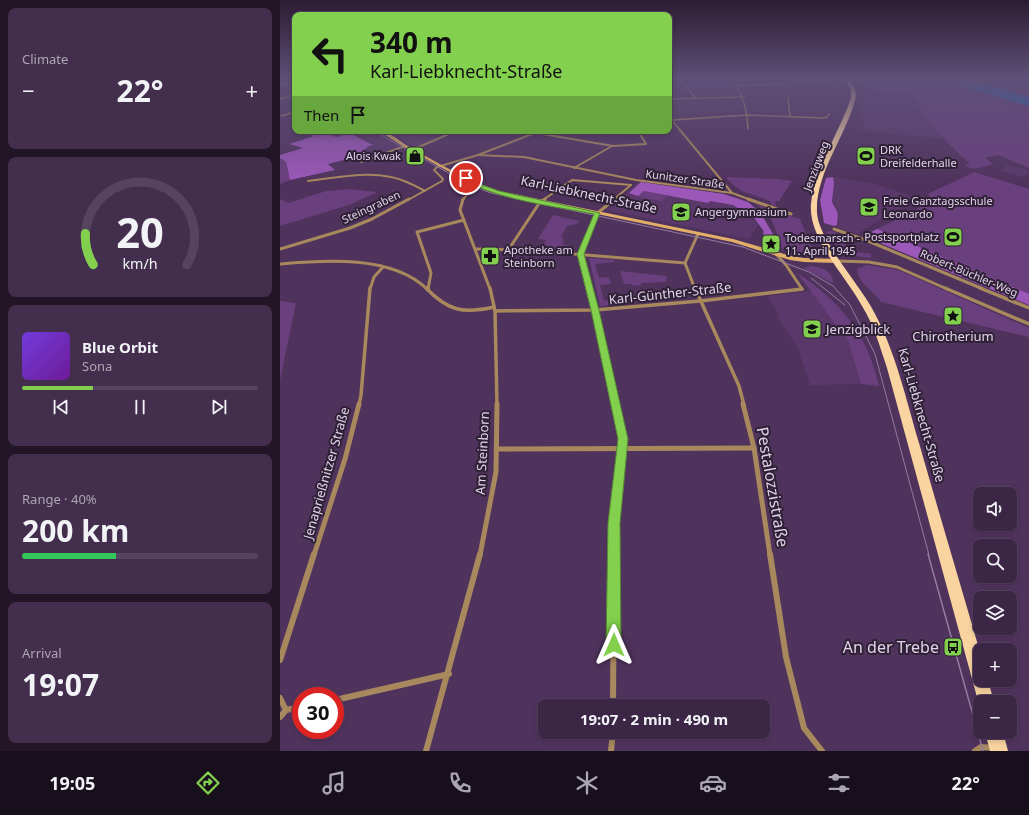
<!DOCTYPE html>
<html lang="en">
<head>
<meta charset="utf-8">
<style>
  :root { --surface:#3c2646; --page:#432e4d; --text:#f1f3f6; --muted:#aca5b3; --line:#55435f; --accent:#83d04e }
  body { margin:0; font-family:"Noto Sans",sans-serif; background:var(--page); color:var(--text); height:100vh; display:flex; flex-direction:column; font-size:15px; white-space:nowrap }
  * { box-sizing:border-box; margin:0 }
  p { font-size:13px; color:var(--muted) }
  .icon { flex:none; width:22px; height:22px; fill:none; stroke:currentColor; stroke-width:2; stroke-linecap:round; stroke-linejoin:round }
  .map { position:relative; flex:1; overflow:hidden }
  .details { display:flex; flex-direction:column; gap:8px; padding:8px; background:#211526; width:280px }
  .details>* { flex:none }
  .top-card { position:absolute; left:12px; top:12px; width:380px; height:122px; border-radius:8px; box-shadow:0 2px 6px #0003,0 0 0 1px var(--line); background:#83d04e; color:#111; overflow:hidden }
  .tools { position:absolute; left:693px; top:487px; display:grid; gap:8px }
  .tools a { display:grid; place-items:center; width:44px; height:44px; border-radius:8px; background:var(--surface); box-shadow:0 2px 6px #0003,0 0 0 1px var(--line); font-size:20px }
  .speed { position:absolute; left:12px; top:687px; display:flex; gap:8px; font-size:20px; font-weight:700; text-align:center }
  .speed>* { display:grid; place-content:center; width:52px; height:52px; border-radius:50%; background:var(--surface); box-shadow:0 2px 6px #0003,0 0 0 1px var(--line); line-height:1 }
  .speed .limit { border:6px solid #d22; background:#fff; color:#111 }
  .pin { position:absolute; display:grid; place-items:center; width:34px; height:34px; color:#fff; margin:-17px; border:2px solid #fff; border-radius:50%; box-shadow:0 1px 4px #0007 }
  .me { position:absolute; width:44px; margin:-22px; rotate:0deg; stroke-linejoin:round; filter:drop-shadow(0 0 3px #0008) }
  .turn { display:flex; align-items:center; gap:14px; height:84px; padding:0 12px; font-size:18px }
  .turn .icon { width:52px; height:52px; stroke-width:2.5 }
  .turn b { display:block; font-size:28px; line-height:34px }
  .then { display:flex; align-items:center; height:38px; padding:0 12px; background:#0003; gap:8px; font-size:15px }
  .big { font-size:30px; font-weight:700; line-height:1.1 }
  .details .widget { flex:1; display:flex; flex-direction:column; justify-content:center; gap:6px; min-width:0; padding:0 14px; border-radius:8px; background:var(--page) }
  .details .dial { align-items:center; gap:0 }
  .dial svg { height:104px; overflow:visible; fill:none; stroke:var(--line); stroke-width:7; stroke-linecap:round; text-anchor:middle }
  .dial text { fill:var(--text); stroke:none }
  .song { display:flex; align-items:center; gap:12px }
  .cover { width:48px; height:48px; border-radius:6px; background:linear-gradient(135deg,hsl(260 70% 55%),hsl(280 70% 35%)) }
  .played { height:4px; border-radius:2px; background:linear-gradient(90deg,var(--accent) 30%,var(--line) 30%) }
  .keys { display:flex; justify-content:space-around; direction:ltr }
  .heat { display:flex; justify-content:space-between; align-items:center; font-size:22px; direction:ltr }
  .charge { height:6px; border-radius:3px; background:linear-gradient(90deg,#34c759 40%,var(--line) 0) }
  .trip { position:absolute; left:258px; top:699px; width:232px; height:40px; border-radius:8px; background:var(--surface); box-shadow:0 2px 6px #0003,0 0 0 1px var(--line); font-weight:700; line-height:40px; text-align:center }
  .dock { display:flex; height:64px; justify-content:space-around; align-items:center; background:#180f1c; color:var(--muted) }
  .dock .icon { width:28px; height:28px }
  .dock .active { color:var(--accent) }
  .dock b { font-size:18px; color:var(--text) }
  main { display:flex; flex:1; min-height:0 }
  .map>svg:first-child { display:block }
  .built { fill:#5a396a }
  .green { fill:#6a3f7d }
  .forest { fill:#9b58b8 }
  .water { fill:#1769c1 }
  .lines { fill:none; stroke-linecap:round; stroke-linejoin:round }
  .street-far5 { stroke:#a8885d; stroke-width:1.5 }
  .street-far4 { stroke:#a8885d; stroke-width:2 }
  .street-far3 { stroke:#a8885d; stroke-width:3 }
  .street-far2 { stroke:#a8885d; stroke-width:3.5 }
  .street-far1 { stroke:#a8885d; stroke-width:5 }
  .street { stroke:#a8885d; stroke-width:6 }
  .secondary { fill:#e2af69; fill-rule:evenodd }
  .primary { fill:#fad4a0; fill-rule:evenodd }
  .tram-far1 { stroke:#947c9f; stroke-width:1 }
  .tram { stroke:#947c9f; stroke-width:1.5 }
  .route { fill:#83d04e; stroke:#558733 }
  .labels { text-anchor:middle; stroke-width:4; stroke-linejoin:round; paint-order:stroke }
  .far-poi-label { font-size:11px; fill:#e2d1eb; stroke:#2f2135; text-anchor:start }
  .far-street-label { font-size:11px; fill:#e2d1eb; stroke:#2f2135 }
  .street-label { font-size:13px; fill:#e2d1eb; stroke:#2f2135 }
  .poi-label { font-size:13px; fill:#e2d1eb; stroke:#2f2135; text-anchor:start }
  .near-street-label { font-size:16px; fill:#e2d1eb; stroke:#2f2135 }
  .near-poi-label { font-size:16px; fill:#e2d1eb; stroke:#2f2135; text-anchor:end }
</style>
</head>
<body>
<main>
<section class="details">
<div class="widget"><p>Climate</p>
<div class="heat"><a>−</a><b class="big">22°</b><a>+</a></div>
</div>
<div class="widget dial"><svg viewBox="0 0 100 80">
<path d="M14 69A42 42 0 1 1 86 69"/>
<path d="M14 69A42 42 0 0 1 8 45" stroke="#83d04e"/>
<text x="50" y="56" font-size="32" font-weight="700">20</text>
<text x="50" y="72" font-size="11">km/h</text>
</svg></div>
<div class="widget">
<div class="song"><i class="cover"></i><div><b>Blue Orbit</b><p>Sona</p></div></div>
<div class="played"></div>
<div class="keys"><svg class="icon" aria-label="previous" viewBox="0 0 24 24"><path d="M18 5L8 12l10 7zM5 5v14"/></svg><svg class="icon" aria-label="pause" viewBox="0 0 24 24"><path d="M8 5v14M16 5v14"/></svg><svg class="icon" aria-label="next" viewBox="0 0 24 24"><path d="M6 5l10 7-10 7zM19 5v14"/></svg></div>
</div>
<div class="widget"><p>Range · 40%</p><b class="big">200 km</b><div class="charge"></div></div>
<div class="widget"><p>Arrival</p><b class="big">19:07</b></div>
</section>
<div class="map">
<svg width="749" height="751" viewBox="0 0 749 751">
  <rect width="100%" height="100%" fill="#50335d"/>
  <g class="built">
    <path d="M551,81L567,90L481,87L478,85Z"/>
    <path d="M585,90L629,92L639,110L663,139L581,131L584,121L579,120Z"/>
    <path d="M39,131H92L121,147L96,154L85,149L93,145L69,133L57,137Z"/>
    <path d="M105,131H137L161,137L140,145L133,146Z"/>
    <path d="M728,165L748,170L749,171L743,177L720,171Z"/>
    <path d="M553,177L595,184L628,195L629,197L635,199L577,234L557,227L559,213L553,202L554,183Z"/>
    <path d="M358,183L467,203L470,213L467,216L468,217L475,221L478,225L469,239L327,210Z"/>
    <path d="M531,291L568,341L581,384L530,385L518,348L497,317L500,316L488,296Z"/>
  </g>
  <g class="green">
    <path d="M401,78H444L448,79L454,86L410,88Z"/>
    <path d="M578,78C584,78 594,80 598,80L595,78H642L749,110V168L718,155L705,158L713,164C704,167 692,172 685,165L690,164C681,155 671,147 663,138C649,124 639,109 629,92L585,90L583,83Z"/>
    <path d="M644,78H654L749,106V109Z"/>
    <path d="M684,78H749V97L740,95Z"/>
    <path d="M0,158L6,162L10,180L0,184Z"/>
    <path d="M694,172L749,189V305L593,240L599,235L591,232L636,210L651,199L648,194Z"/>
    <path d="M446,177L499,179L512,181L499,201H495L496,207L492,205L490,201C472,193 460,195 446,177Z"/>
    <path d="M70,189L97,192L72,204L0,226V199L9,203L46,191Z"/>
    <path d="M364,191L388,196L382,201L358,197Z"/>
    <path d="M477,205L520,219L532,248V252L521,253L501,248L502,246L490,216Z"/>
    <path d="M273,215L299,221L297,224L287,226L281,237L283,238L282,240H284L282,244L289,246L287,251L274,250L273,252L244,250L245,248L240,247L241,245L262,247L266,240L258,239Z"/>
    <path d="M550,231L555,232L571,251L591,254V258C566,255 561,253 546,232Z"/>
    <path d="M309,258L334,260V262L315,264L319,278L329,277L331,284L320,285L324,301L337,299L338,304L320,306Z"/>
    <path d="M587,265L618,270L749,328V337L601,302C594,291 578,283 577,269Z"/>
    <path d="M531,266C541,267 552,270 553,282H550L523,268Z"/>
    <path d="M340,271L387,276L386,282L361,283V285L352,286V284H344Z"/>
    <path d="M517,273C560,301 588,335 599,386L581,384L568,341Z"/>
    <path d="M0,301L16,303L0,380Z"/>
  </g>
  <g class="forest">
    <path d="M18,131H36L57,137L69,133L93,145L89,146L75,157L48,164L55,170L10,180L6,162L0,158V155L23,148L9,144L34,136Z"/>
    <path d="M553,177L554,183L552,202L558,213L557,225L554,226L544,223L540,200L546,178Z"/>
    <path d="M361,182L444,194L468,202L480,212L493,234V239L484,237L483,230L471,214L465,213L453,205L430,201L428,203L364,191L358,196L349,193Z"/>
    <path d="M597,229L749,294V305L593,240L599,235L591,232Z"/>
  </g>
  <path class="water" d="M654,78H684L749,97V106Z"/>
  <g class="lines">
    <g class="street-far5">
      <path d="M12,78H15"/>
      <path d="M398,78L416,98"/>
      <path d="M450,78C463,93 467,109 468,129"/>
      <path d="M0,79L2,78"/>
      <path d="M0,86L8,83H15"/>
      <path d="M457,86L548,81"/>
      <path d="M508,98L510,116"/>
      <path d="M0,99L15,94"/>
      <path d="M389,99L464,97"/>
      <path d="M389,109L393,122L401,131"/>
      <path d="M1,116L15,112"/>
      <path d="M393,120L467,115L543,118L547,117L549,114"/>
    </g>
    <g class="street-far4">
      <path d="M400,130L452,193"/>
      <path d="M245,131L333,146L366,144L358,131"/>
      <path d="M130,149L141,146L176,131"/>
      <path d="M198,155L244,157L356,180L452,193L471,200"/>
      <path d="M81,162L125,146"/>
      <path d="M294,168L332,146"/>
      <path d="M28,181C55,178 84,171 111,177C123,179 134,185 145,191"/>
      <path d="M128,200L162,181L163,179L154,170L157,167L198,155L260,131"/>
      <path d="M183,200L190,190L197,185"/>
      <path d="M263,200L292,180L351,185"/>
      <path d="M333,200L351,185"/>
    </g>
    <g class="street-far3">
      <path d="M183,199L180,210L210,289"/>
      <path d="M468,199L511,214"/>
      <path d="M554,229L588,241L703,289"/>
      <path d="M0,249L70,228L92,219L129,199"/>
      <path d="M196,249L244,250L405,263"/>
      <path d="M229,249L260,202L265,199"/>
      <path d="M496,254L506,265L522,289"/>
      <path d="M557,261L589,262L617,267L667,289"/>
      <path d="M0,264C45,260 112,255 147,289"/>
      <path d="M90,289L94,277L103,267"/>
      <path d="M148,289L151,273L137,232L184,220"/>
      <path d="M309,289L300,254L315,215L335,199"/>
      <path d="M415,289L405,263L418,234"/>
    </g>
    <g class="street-far2">
      <path d="M146,288C168,311 183,314 214,307"/>
      <path d="M210,288L215,311L217,405"/>
      <path d="M309,288L336,405"/>
      <path d="M415,288L459,386L464,405"/>
      <path d="M665,288L749,324"/>
      <path d="M700,288L749,308"/>
      <path d="M148,290V288"/>
      <path d="M215,311L315,310L420,301L522,289L521,288"/>
      <path d="M79,405L81,395L90,288"/>
    </g>
    <g class="street-far1">
      <path d="M463,404L474,448L490,555"/>
      <path d="M217,449L474,448"/>
      <path d="M34,555L65,459L79,404"/>
      <path d="M200,555L216,472L217,404"/>
      <path d="M334,555V523L343,439L335,404"/>
    </g>
    <g class="street">
      <path d="M490,554L506,657L524,728L542,751"/>
      <path d="M0,660L34,554"/>
      <path d="M0,698L6,710"/>
      <path d="M55,700L169,674"/>
      <path d="M333,706L334,554"/>
      <path d="M0,717L6,710L21,707"/>
      <path d="M146,751L200,554"/>
      <path d="M331,751L333,732"/>
      <path d="M695,751L701,747L714,748"/>
    </g>
    <path class="secondary" d="M99,131C109,131 118,140 126,145C156,162 187,180 219,191L453,239L511,256L524,258L557,259L560,261L557,263L524,262L510,260L452,242L216,193L195,186L124,147Z"/>
    <g class="primary">
      <path d="M564,78H568L575,90L576,96C567,136 535,172 537,213C539,241 581,286 594,312C616,353 626,399 639,443C659,513 680,583 700,652V680H708L714,702H700V708L607,368C600,347 594,325 582,306C566,276 528,239 531,204C534,170 560,131 571,98V90Z"/>
      <path d="M705,732H723L728,751H710Z"/>
    </g>
    <g class="tram-far1">
      <path d="M94,131L188,184L211,193L463,247L529,272L553,286L570,305L595,354L649,555"/>
      <path d="M531,278L565,305"/>
    </g>
    <path class="tram" d="M648,554L703,751"/>
  </g>
  <linearGradient id="sky" x2="0" y2="1"><stop stop-color="#2c1c33"/><stop offset="0.43" stop-color="#5e5078"/><stop offset="1" stop-color="#5e5078" stop-opacity="0"/></linearGradient>
  <rect width="749" height="183" fill="url(#sky)"/>
  <path class="route" d="M184,177H187L199,184L219,191L320,213L304,254L319,310L348,439L340,523L341,645L339,650L334,652L328,650L326,645L328,523L338,439L311,310L297,254L314,214C273,206 219,200 184,180Z"/>
  <defs>
    <symbol id="shop-square" viewBox="-11 -11 22 22"><rect x="-9" y="-9" width="18" height="18" rx="4" fill="#83d04e" stroke="#2f2135"/><path d="M-5-2.5h2.3a2.7 3.5 0 0 1 5.4 0H5L5.5 6h-11ZM-1.5-2.5h3a1.5 2.3 0 0 0-3 0Z" fill="#111"/></symbol>
    <symbol id="stadium-square" viewBox="-11 -11 22 22"><rect x="-9" y="-9" width="18" height="18" rx="4" fill="#83d04e" stroke="#2f2135"/><path d="M0-5a6.5 5 0 1 0 0 10a6.5 5 0 1 0 0-10ZM-3.5-1.8h7v3.6h-7Z" fill="#111"/></symbol>
    <symbol id="school-square" viewBox="-11 -11 22 22"><rect x="-9" y="-9" width="18" height="18" rx="4" fill="#83d04e" stroke="#2f2135"/><path d="M0-5L7-2L0 1L-7-2ZM-4 1L0 2.5L4 1V4Q0 6-4 4Z" fill="#111"/></symbol>
    <symbol id="sight-square" viewBox="-11 -11 22 22"><rect x="-9" y="-9" width="18" height="18" rx="4" fill="#83d04e" stroke="#2f2135"/><path d="M0-6L1.8-2.2L6-1.7L2.9 1.2L3.7 5.4L0 3.3L-3.7 5.4L-2.9 1.2L-6-1.7L-1.8-2.2Z" fill="#111"/></symbol>
    <symbol id="pharmacy-square" viewBox="-11 -11 22 22"><rect x="-9" y="-9" width="18" height="18" rx="4" fill="#83d04e" stroke="#2f2135"/><path d="M-2-6h4v4h4v4h-4v4h-4v-4h-4v-4h4Z" fill="#111"/></symbol>
    <symbol id="bus-square" viewBox="-11 -11 22 22"><rect x="-9" y="-9" width="18" height="18" rx="4" fill="#83d04e" stroke="#2f2135"/><path d="M-5-6H5V4H4V6H2V4H-2V6H-4V4H-5ZM-3.5-4V0h7V-4ZM-3.5 1.2v1.5H-2V1.2ZM2 1.2v1.5H3.5V1.2Z" fill="#111"/></symbol>
  </defs>
  <g fill-rule="evenodd">
    <use href="#shop-square" x="124" y="145" width="22" height="22"/>
    <use href="#stadium-square" x="575" y="145" width="22" height="22"/>
    <use href="#school-square" x="578" y="196" width="22" height="22"/>
    <use href="#school-square" x="390" y="201" width="22" height="22"/>
    <use href="#stadium-square" x="662" y="226" width="22" height="22"/>
    <use href="#sight-square" x="480" y="233" width="22" height="22"/>
    <use href="#pharmacy-square" x="199" y="245" width="22" height="22"/>
    <use href="#sight-square" x="662" y="305" width="22" height="22"/>
    <use href="#school-square" x="521" y="318" width="22" height="22"/>
    <use href="#bus-square" x="662" y="636" width="22" height="22"/>
  </g>
  <g class="labels">
    <g class="far-poi-label">
      <text x="600" y="154">DRK<tspan x="600" dy="13">Dreifelderhalle</tspan></text>
      <text x="121" y="160" text-anchor="end">Alois Kwak</text>
      <text x="603" y="205">Freie Ganztagsschule<tspan x="603" dy="13">Leonardo</tspan></text>
      <text x="415" y="216">Angergymnasium</text>
      <text x="659" y="241" text-anchor="end">Postsportplatz</text>
      <text x="505" y="242">Todesmarsch -<tspan x="505" dy="13">11. April 1945</tspan></text>
      <text x="224" y="254">Apotheke am<tspan x="224" dy="13">Steinborn</tspan></text>
    </g>
    <g class="far-street-label">
      <text transform="translate(536 166) rotate(-69)" y="4">Jenzigweg</text>
      <text transform="translate(405 179) rotate(8)" y="4">Kunitzer Straße</text>
      <text transform="translate(91 207) rotate(-25)" y="4">Steingraben</text>
      <text transform="translate(689 273) rotate(23)" y="4">Robert-Büchler-Weg</text>
    </g>
    <g class="street-label">
      <text transform="translate(309 194) rotate(12)" y="5">Karl-Liebknecht-Straße</text>
      <text transform="translate(390 293) rotate(-6)" y="5">Karl-Günther-Straße</text>
      <text transform="translate(642 415) rotate(74)" y="5">Karl-Liebknecht-Straße</text>
      <text transform="translate(202 453) rotate(-87)" y="5">Am Steinborn</text>
      <text transform="translate(46 473) rotate(-74)" y="5">Jenaprießnitzer Straße</text>
    </g>
    <g class="poi-label">
      <text x="546" y="334">Jenzigblick</text>
      <text x="673" y="341" text-anchor="middle">Chirotherium</text>
    </g>
    <g class="near-street-label">
      <text transform="translate(493 487) rotate(80)" y="6">Pestalozzistraße</text>
    </g>
    <g class="near-poi-label">
      <text x="659" y="653">An der Trebe</text>
    </g>
  </g>
</svg>
<div class="tools">
<a><svg class="icon" aria-label="sound" viewBox="0 0 24 24"><path d="M4 9h4l5-4v14l-5-4H4zM17 9q2 3 0 6"/></svg></a>
<a><svg class="icon" aria-label="search" viewBox="0 0 24 24"><circle cx="10" cy="10" r="6"/><path d="M15 15l6 6"/></svg></a>
<a><svg class="icon" aria-label="layers" viewBox="0 0 24 24"><path d="M12 4l9 5-9 5-9-5zM3 14l9 5 9-5"/></svg></a>
<a>+</a>
<a>−</a>
</div>
<div class="speed"><div class="limit">30</div></div>
<div class="pin" style="left:186px;top:178px;background:#d93025"><svg class="icon" aria-label="arrive" viewBox="0 0 24 24"><path d="M6 21V4h12l-3 4 3 4H6"/></svg></div>
<svg class="me" style="left:334px;top:645px" viewBox="-20 -20 40 40"><path d="M0-17L14 15 0 8-14 15z" fill="#83d04e" stroke="#fff" stroke-width="4"/></svg>
<div class="trip">19:07 · 2 min · 490 m</div>
<div class="top-card">
<div class="turn"><svg class="icon" aria-label="left" viewBox="0 0 24 24"><path d="M17 20v-9H6M10 6l-5 5 5 5"/></svg><div><b>340 m</b>Karl-Liebknecht-Straße</div></div>
<div class="then">Then<svg class="icon" aria-label="arrive" viewBox="0 0 24 24"><path d="M6 21V4h12l-3 4 3 4H6"/></svg></div>
</div>
</div>
</main>
<nav class="dock">
<b>19:05</b>
<svg class="icon active" aria-label="directions" viewBox="0 0 24 24"><path d="M12 3l9 9-9 9-9-9zM9 14v-3h6M13 9l2 2-2 2"/></svg>
<svg class="icon" aria-label="music" viewBox="0 0 24 24"><path d="M9 18V5l10-2v13"/><circle cx="6" cy="18" r="3"/><circle cx="16" cy="16" r="3"/></svg>
<svg class="icon" aria-label="phone" viewBox="0 0 24 24"><path d="M5 4h4l2 5-3 2q2 4 5 5l2-3 5 2v4C11 20 4 13 5 4z"/></svg>
<svg class="icon" aria-label="climate" viewBox="0 0 24 24"><path d="M12 3v18M4 7l16 10M4 17L20 7"/></svg>
<svg class="icon" aria-label="car" viewBox="0 0 24 24"><path d="M5 17H2v-5l4-1 3-4h7l3 4 3 1v5h-3M9 17h6M6 11h13"/><circle cx="7" cy="17" r="2"/><circle cx="17" cy="17" r="2"/></svg>
<svg class="icon" aria-label="filters" viewBox="0 0 24 24"><path d="M4 7h16M4 17h16"/><circle cx="9" cy="7" r="2"/><circle cx="15" cy="17" r="2"/></svg>
<b>22°</b>
</nav>
</body>
</html>
